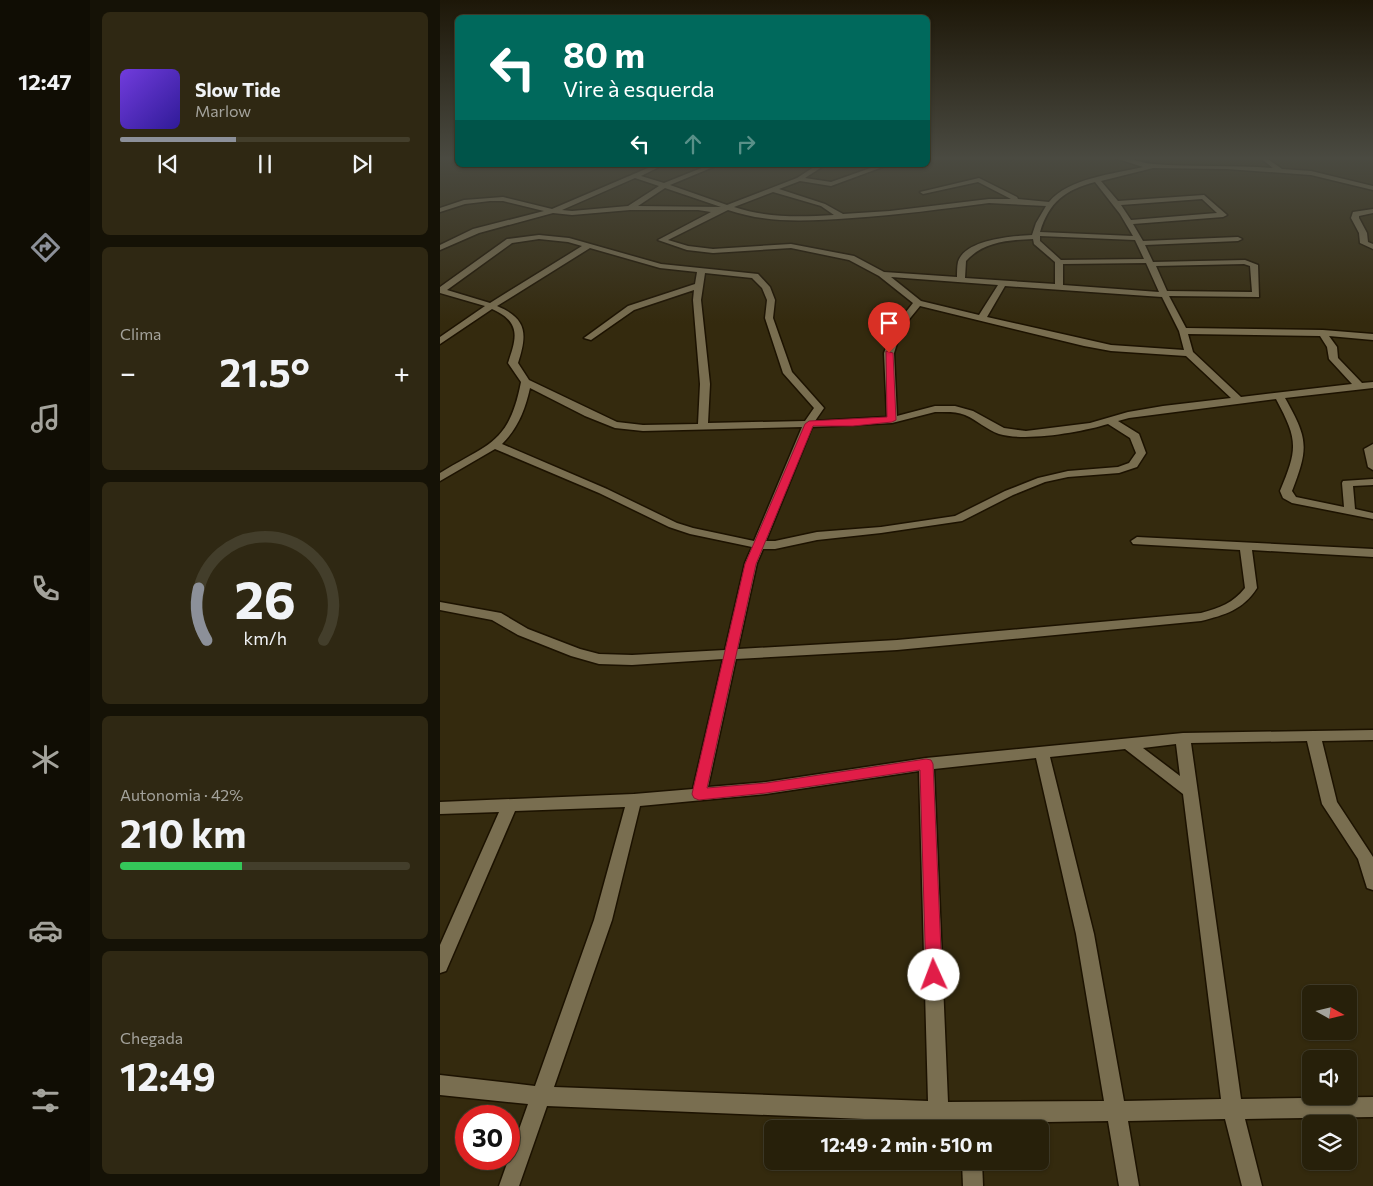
<!DOCTYPE html>
<html lang="pt">
<head>
<meta charset="utf-8">
<style>
  :root { --surface:#27200a; --page:#2f2813; --text:#f1f3f6; --muted:#a4a39c; --line:#433e2b; --accent:#8c9099 }
  body { margin:0; font-family:Commissioner,sans-serif; background:var(--page); color:var(--text); height:100vh; display:flex; flex-direction:column; font-size:19px; white-space:nowrap }
  * { box-sizing:border-box; margin:0 }
  p { font-size:16px; color:var(--muted) }
  .icon { flex:none; width:28px; height:28px; fill:none; stroke:currentColor; stroke-width:2; stroke-linecap:round; stroke-linejoin:round }
  .map { position:relative; flex:1; overflow:hidden }
  .drawer { display:flex; flex-direction:column; gap:12px; padding:12px; background:#151206; width:350px }
  .drawer>* { flex:none }
  .hud { position:absolute; left:15px; top:15px; width:475px; height:152px; border-radius:8px; box-shadow:0 1px 4px #0004,0 0 0 1px var(--line); background:#00695c; color:#fff; overflow:hidden }
  .needle { width:32px; rotate:98deg }
  .controls { position:absolute; left:862px; top:985px; display:grid; gap:10px }
  .controls a { display:grid; place-items:center; width:55px; height:55px; border-radius:8px; background:var(--surface); box-shadow:0 1px 4px #0004,0 0 0 1px var(--line); font-size:25px }
  .speed { position:absolute; left:15px; top:1105px; display:flex; gap:10px; font-size:25px; font-weight:700; text-align:center }
  .speed>* { display:grid; place-content:center; width:65px; height:65px; border-radius:50%; background:var(--surface); box-shadow:0 1px 4px #0004,0 0 0 1px var(--line); line-height:1 }
  .speed .limit { border:8px solid #d22; background:#fff; color:#111 }
  .pin { position:absolute; display:grid; place-items:center; width:42px; height:42px; color:#fff; margin:-51px -21px; border-radius:50% 50% 50% 0; rotate:-45deg; box-shadow:0 0 5px #0007 }
  .pin .icon { rotate:45deg }
  .me { position:absolute; width:55px; margin:-28px; rotate:358deg; stroke-linejoin:round; filter:drop-shadow(0 0 4px #0008) }
  .turn { display:flex; align-items:center; gap:18px; height:105px; padding:0 25px; font-size:22px }
  .turn .icon { width:65px; height:65px; stroke-width:2.5 }
  .turn b { display:block; font-size:35px; line-height:42px }
  .lanes { display:flex; align-items:center; height:48px; padding:0 25px; background:#0003; justify-content:center; gap:25px; direction:ltr }
  .lanes .off { opacity:.35 }
  .big { font-size:38px; font-weight:700; line-height:1.1 }
  .drawer .card { flex:1; display:flex; flex-direction:column; justify-content:center; gap:8px; min-width:0; padding:0 18px; border-radius:8px; background:var(--page) }
  .drawer .dial { align-items:center; gap:0 }
  .dial svg { height:130px; overflow:visible; fill:none; stroke:var(--line); stroke-width:7; stroke-linecap:round; text-anchor:middle }
  .dial text { fill:var(--text); stroke:none }
  .song { display:flex; align-items:center; gap:15px }
  .cover { width:60px; height:60px; border-radius:8px; background:linear-gradient(135deg,hsl(260 70% 55%),hsl(250 70% 35%)) }
  .played { height:5px; border-radius:2px; background:linear-gradient(90deg,var(--accent) 40%,var(--line) 40%) }
  .keys { display:flex; justify-content:space-around; direction:ltr }
  .heat { display:flex; justify-content:space-between; align-items:center; font-size:28px; direction:ltr }
  .charge { height:8px; border-radius:4px; background:linear-gradient(90deg,#34c759 42%,var(--line) 0) }
  .trip { position:absolute; left:324px; top:1120px; width:285px; height:50px; border-radius:8px; background:var(--surface); box-shadow:0 1px 4px #0004,0 0 0 1px var(--line); font-weight:700; line-height:50px; text-align:center }
  main { display:flex; flex:1; min-height:0 }
  .tab-bar { display:flex; flex-direction:column; width:90px; justify-content:space-around; align-items:center; background:#100d04; color:var(--muted) }
  .tab-bar .icon { width:35px; height:35px }
  .tab-bar .on { color:var(--accent) }
  .tab-bar b { font-size:22px; color:var(--text) }
  .map>svg:first-child { display:block }
  .lines { fill:none; stroke-linecap:round; stroke-linejoin:round }
  .minor-casing { stroke:#1c1200; stroke-width:3 }
  .minor { fill:#796e50; fill-rule:evenodd }
  .route { fill:#e11d48; stroke:#92132f }
</style>
</head>
<body>
<main>
<nav class="tab-bar">
<b>12:47</b>
<svg class="icon on" aria-label="directions" viewBox="0 0 24 24"><path d="M12 3l9 9-9 9-9-9zM9 14v-3h6M13 9l2 2-2 2"/></svg>
<svg class="icon" aria-label="music" viewBox="0 0 24 24"><path d="M9 18V5l10-2v13"/><circle cx="6" cy="18" r="3"/><circle cx="16" cy="16" r="3"/></svg>
<svg class="icon" aria-label="phone" viewBox="0 0 24 24"><path d="M5 4h4l2 5-3 2q2 4 5 5l2-3 5 2v4C11 20 4 13 5 4z"/></svg>
<svg class="icon" aria-label="climate" viewBox="0 0 24 24"><path d="M12 3v18M4 7l16 10M4 17L20 7"/></svg>
<svg class="icon" aria-label="car" viewBox="0 0 24 24"><path d="M5 17H2v-5l4-1 3-4h7l3 4 3 1v5h-3M9 17h6M6 11h13"/><circle cx="7" cy="17" r="2"/><circle cx="17" cy="17" r="2"/></svg>
<svg class="icon" aria-label="filters" viewBox="0 0 24 24"><path d="M4 7h16M4 17h16"/><circle cx="9" cy="7" r="2"/><circle cx="15" cy="17" r="2"/></svg>
</nav>
<section class="drawer">
<div class="card">
<div class="song"><i class="cover"></i><div><b>Slow Tide</b><p>Marlow</p></div></div>
<div class="played"></div>
<div class="keys"><svg class="icon" aria-label="previous" viewBox="0 0 24 24"><path d="M18 5L8 12l10 7zM5 5v14"/></svg><svg class="icon" aria-label="pause" viewBox="0 0 24 24"><path d="M8 5v14M16 5v14"/></svg><svg class="icon" aria-label="next" viewBox="0 0 24 24"><path d="M6 5l10 7-10 7zM19 5v14"/></svg></div>
</div>
<div class="card"><p>Clima</p>
<div class="heat"><a>−</a><b class="big">21.5°</b><a>+</a></div>
</div>
<div class="card dial"><svg viewBox="0 0 100 80">
<path d="M14 69A42 42 0 1 1 86 69"/>
<path d="M14 69A42 42 0 0 1 9 37" stroke="#8c9099"/>
<text x="50" y="56" font-size="32" font-weight="700">26</text>
<text x="50" y="72" font-size="11">km/h</text>
</svg></div>
<div class="card"><p>Autonomia · 42%</p><b class="big">210 km</b><div class="charge"></div></div>
<div class="card"><p>Chegada</p><b class="big">12:49</b></div>
</section>
<div class="map">
<svg width="933" height="1186" viewBox="0 0 933 1186">
  <rect width="100%" height="100%" fill="#342a0e"/>
  <g class="lines">
    <defs>
      <g id="minor">
        <path d="M566,157H573L574,158L571,160Z"/>
        <path d="M672,157C685,155 699,163 713,164C753,167 793,165 833,168L819,157H825L842,169L871,171L933,186V190L871,175L787,169L713,168L661,181L678,201L764,195L787,215L783,217L693,224L703,241L798,237L802,239L798,241L705,245L713,262L805,260L818,265L819,297L729,296L746,328L883,330L933,334V340L889,336L897,347L898,358L922,383L933,382V388L845,398C868,439 869,447 852,491L856,497L904,507L902,483L903,481L933,479V485L913,486L915,509L933,513V519L852,503L843,498L840,491C858,448 858,440 836,399L689,418L678,421L699,434L706,453L697,467L679,473L628,477L605,482L573,495L522,521L441,533L377,540L335,549H323L317,563L298,649L457,640L761,613C780,608 793,603 805,588L800,550L693,544L691,541L697,537L933,549V557L812,550L817,588C803,610 785,615 761,621L457,650L296,659L268,787L326,782L486,758L743,733L933,730V740L882,741L897,802L933,857V890L927,888L918,859L882,804L867,741L751,743L801,1099L933,1097V1117L805,1119L822,1186H802L785,1119L688,1121L699,1186H679L668,1121L541,1123V1129H521V1123L107,1106L79,1186H59L88,1104L0,1095V1075L95,1086L154,920L185,807L75,811L6,971L0,973V945L59,812L0,814V802L194,794L253,789L283,659L192,665L159,664L131,656L78,635L52,620L0,610V602L61,613L88,629L140,649L159,654L192,655L285,650L305,563L312,547L250,534L229,527L159,493L55,449L0,481V473C49,443 69,444 81,382L68,363C77,337 81,322 52,309L0,344V337L45,306L0,293V287L67,239L99,235L129,238L221,264L318,274L330,287L335,300L333,318L352,372L384,408L375,421L447,417L444,353L454,327L473,303L439,276L409,260L351,248L273,253L247,250L218,240L271,212L258,210H190L132,215L113,213L39,233L0,250V245L33,229L104,211L63,201H50L25,204L0,212V208L24,200L63,197L112,209L215,165H223L201,176L224,183L269,165H278L230,185L287,205L357,178L377,165H385L365,178L391,182L439,165H448L391,186L360,181L339,189L385,204L403,214L450,211L549,199H571L538,182L483,194L480,192L539,178L577,197L578,199L609,202C628,178 674,174 703,167ZM195,178L219,186L188,206L132,211L122,210ZM655,182L680,214L693,236L600,232C609,202 625,190 655,182ZM225,188L281,207L198,206ZM333,192L381,206L394,215C360,217 327,218 294,207ZM762,199L777,213L691,220L681,205ZM549,203L606,206L596,223L592,235C573,236 525,239 518,262C517,266 517,273 517,277L444,272L414,256L351,244L273,249L248,246L228,240L288,210C330,224 368,221 412,218C458,215 503,209 549,203ZM600,236L695,240L704,259L621,260L600,241ZM99,239L128,242L142,246L50,303L7,290L72,243ZM593,239L594,244L615,262V284L525,278L526,261C543,242 568,240 593,239ZM150,248L220,268L257,272L255,284L188,306L144,338L151,340L194,310L254,290L253,300L260,384L258,424L203,425L177,422L89,380L78,363C87,335 88,319 57,306ZM706,263L719,292L623,285V264ZM804,264L810,266L812,292L727,291L716,266ZM265,273L312,278L322,288L327,300L325,318L343,373L374,408L365,421L268,423L270,384L261,300ZM451,277L558,285L539,315L481,301ZM565,286L722,297L739,331L744,350L671,345L547,317ZM480,306L644,346L671,351L746,356L791,398L723,406L688,412L650,423L586,431L564,428L533,411L515,406H495L457,416L454,353L462,328ZM748,334L880,336L887,347L889,359L912,384L801,397L753,352ZM90,388L145,416L175,428L203,431L362,427L314,541L253,528L237,523L167,489L62,444C78,428 85,410 90,388ZM495,412C505,412 516,411 525,415C537,420 547,430 559,434C586,442 642,432 668,424L690,438L696,453L689,463L678,467L628,471L598,478L565,491L515,516L441,527L377,532L335,541H326L372,427L452,423ZM736,744L740,776L703,748ZM685,749L743,794L781,1099L684,1101L654,934L610,757ZM596,758L636,934L664,1101L508,1102L494,769ZM479,771L488,1101L114,1087L172,920L200,806L326,794Z"/>
        <path d="M933,209V213L919,216V218L927,233L928,242L933,244V249L920,243L919,233L911,218L913,212Z"/>
        <path d="M933,444V470L928,467L924,449Z"/>
        <path d="M522,1161H542L543,1186H523Z"/>
      </g>
    </defs>
    <use href="#minor" class="minor-casing"/>
    <use href="#minor" class="minor"/>
  </g>
  <linearGradient id="sky" x2="0" y2="1"><stop stop-color="#1d1708"/><stop offset="0.49" stop-color="#4a4a41"/><stop offset="1" stop-color="#4a4a41" stop-opacity="0"/></linearGradient>
  <rect width="933" height="323" fill="url(#sky)"/>
  <path class="route" d="M446,351L453,353L456,420L452,422L413,426H373L316,564L267,788L326,783L486,759L491,760L493,764L502,975L500,980L494,982L488,980L486,975L480,770L326,793L259,800L254,798L252,794L305,564L365,424L369,421L447,417Z"/>
</svg>
<div class="controls">
<a><svg class="needle" viewBox="-14 -14 28 28"><path d="M0-13l5 13h-10z" fill="#e53935"/><path d="M0 13l5-13h-10z" fill="#a4a39c"/></svg></a>
<a><svg class="icon" aria-label="sound" viewBox="0 0 24 24"><path d="M4 9h4l5-4v14l-5-4H4zM17 9q2 3 0 6"/></svg></a>
<a><svg class="icon" aria-label="layers" viewBox="0 0 24 24"><path d="M12 4l9 5-9 5-9-5zM3 14l9 5 9-5"/></svg></a>
</div>
<div class="speed"><div class="limit">30</div></div>
<div class="pin" style="left:449px;top:353px;background:#d93025"><svg class="icon" aria-label="arrive" viewBox="0 0 24 24"><path d="M6 21V4h12l-3 4 3 4H6"/></svg></div>
<svg class="me" style="left:494px;top:975px" viewBox="-20 -20 40 40"><circle r="19" fill="#fff"/><path d="M0-13L10 11 0 6-10 11z" fill="#e11d48"/></svg>
<div class="trip">12:49 · 2 min · 510 m</div>
<div class="hud">
<div class="turn"><svg class="icon" aria-label="left" viewBox="0 0 24 24"><path d="M17 20v-9H6M10 6l-5 5 5 5"/></svg><div><b>80 m</b>Vire à esquerda</div></div>
<div class="lanes"><svg class="icon" aria-label="left" viewBox="0 0 24 24"><path d="M17 20v-9H6M10 6l-5 5 5 5"/></svg><svg class="icon off" aria-label="ahead" viewBox="0 0 24 24"><path d="M12 20V5M6 11l6-6 6 6"/></svg><svg class="icon off" aria-label="right" viewBox="0 0 24 24"><path d="M7 20v-9h11M14 6l5 5-5 5"/></svg></div>
</div>
</div>
</main>
</body>
</html>
